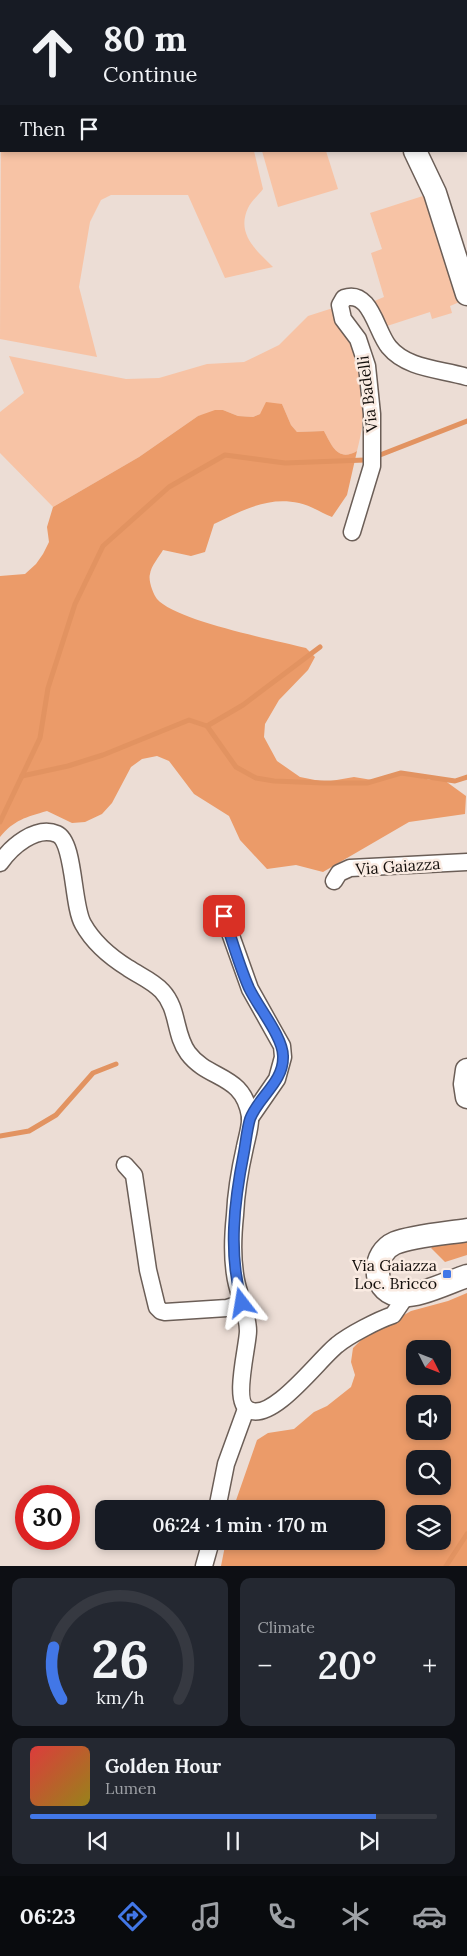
<!DOCTYPE html>
<html lang="en">
<head>
<meta charset="utf-8">
<style>
  :root { --surface:#171b24; --page:#242831; --text:#f1f3f6; --muted:#9ea1a6; --line:#363941; --accent:#4277e7 }
  body { margin:0; font-family:Lora,serif; background:var(--page); color:var(--text); height:100vh; display:flex; flex-direction:column; font-size:19px; white-space:nowrap }
  * { box-sizing:border-box; margin:0 }
  p { font-size:16px; color:var(--muted) }
  .icon { flex:none; width:28px; height:28px; fill:none; stroke:currentColor; stroke-width:2; stroke-linecap:round; stroke-linejoin:round }
  .map { position:relative; height:1566px; overflow:hidden }
  .drawer { display:flex; flex-direction:column; gap:12px; padding:12px; background:#0d0f14; flex:1 }
  .drawer>* { flex:none }
  .guide { position:absolute; left:0px; top:0px; width:468px; height:152px; box-shadow:0 2px 8px #0003; background:#171b24; color:var(--text); overflow:hidden }
  .needle { width:32px; rotate:132deg }
  .buttons { position:absolute; left:406px; top:1340px; display:grid; gap:10px }
  .buttons a { display:grid; place-items:center; width:45px; height:45px; border-radius:10px; background:var(--surface); box-shadow:0 2px 8px #0003; font-size:25px }
  .speed { position:absolute; left:15px; top:1485px; display:flex; gap:10px; font-size:25px; font-weight:700; text-align:center }
  .speed>* { display:grid; place-content:center; width:65px; height:65px; border-radius:50%; background:var(--surface); box-shadow:0 2px 8px #0003; line-height:1 }
  .speed .limit { border:8px solid #d22; background:#fff; color:#111 }
  .pin { position:absolute; display:grid; place-items:center; width:42px; height:42px; color:#fff; margin:-21px; border-radius:10px; box-shadow:0 2px 8px #0006 }
  .me { position:absolute; width:55px; margin:-28px; rotate:346deg; stroke-linejoin:round; filter:drop-shadow(0 0 4px #0008) }
  .turn { display:flex; align-items:center; gap:18px; height:105px; padding:0 20px; font-size:22px }
  .turn .icon { width:65px; height:65px; stroke-width:2.5 }
  .turn b { display:block; font-size:35px; line-height:42px }
  .then { display:flex; align-items:center; height:48px; padding:0 20px; background:#0003; gap:10px; font-size:19px }
  .big { font-size:38px; font-weight:600; line-height:1.1 }
  .drawer .widget { flex:1; display:flex; flex-direction:column; justify-content:center; gap:8px; min-width:0; padding:0 18px; border-radius:10px; background:var(--page) }
  .drawer .dial { align-items:center; gap:0 }
  .dial svg { height:130px; overflow:visible; fill:none; stroke:var(--line); stroke-width:7; stroke-linecap:round; text-anchor:middle }
  .dial text { fill:var(--text); stroke:none }
  .song { display:flex; align-items:center; gap:15px }
  .cover { width:60px; height:60px; border-radius:8px; background:linear-gradient(135deg,hsl(0 70% 55%),hsl(50 70% 35%)) }
  .played { height:5px; border-radius:2px; background:linear-gradient(90deg,var(--accent) 85%,var(--line) 85%) }
  .keys { display:flex; justify-content:space-around; direction:ltr }
  .heat { display:flex; justify-content:space-between; align-items:center; font-size:28px; direction:ltr }
  .drawer .tiles { flex:1; display:grid; gap:12px; grid-template-columns:1fr 1fr }
  .widget:last-child { grid-column:span 2 }
  .trip { position:absolute; left:95px; top:1500px; width:290px; height:50px; border-radius:10px; background:var(--surface); box-shadow:0 2px 8px #0003; font-weight:600; line-height:50px; text-align:center }
  .dock { display:flex; height:80px; justify-content:space-around; align-items:center; background:#090b0e; color:var(--muted) }
  .dock .icon { width:35px; height:35px }
  .dock .selected { color:var(--accent) }
  .dock b { font-size:22px; color:var(--text) }
  .map>svg:first-child { display:block }
  .green { fill:#f7c3a5 }
  .forest { fill:#eb9b69; fill-rule:evenodd }
  .lines { fill:none; stroke-linecap:round; stroke-linejoin:round }
  .stream { stroke:#e29361; stroke-width:5 }
  .street-casing { stroke:#6b5e57; stroke-width:19 }
  .secondary-casing { stroke:#6b5e57; stroke-width:25 }
  .street { stroke:#fff; stroke-width:16 }
  .secondary { stroke:#fff; stroke-width:22 }
  .route-casing { stroke:#2b4d96; stroke-width:12 }
  .route { stroke:#4277e7; stroke-width:9 }
  .poi-dot { fill:#4277e7; stroke:#faebe2; stroke-width:2 }
  .labels { text-anchor:middle; stroke-width:5; stroke-linejoin:round; paint-order:stroke }
  .street-label { font-size:16px; fill:#130e0b; stroke:#faebe2 }
  .poi-label { font-size:16px; fill:#130e0b; stroke:#faebe2; text-anchor:end }
</style>
</head>
<body>
<div class="map">
<svg width="467" height="1566" viewBox="0 0 467 1566">
  <rect width="100%" height="100%" fill="#ecddd5"/>
  <g class="green">
    <path d="M1,114V151H254L263,189C259,195 251,201 248,208C236,234 256,250 273,267L225,278L188,195H111L101,200L90,222L79,287L97,357L0,339Z"/>
    <path d="M262,151H326L338,189L278,207Z"/>
    <path d="M426,195L462,301L450,306L452,313L432,319L430,312L384,327L372,302L384,297L371,253L382,249L370,213Z"/>
    <path d="M333,308C341,322 349,335 355,349C370,379 365,420 357,451C338,462 332,446 324,431L297,432L291,425L282,404L253,417L238,416L223,410L198,416L139,457L53,507L0,453V412L24,393L9,356L126,379L159,378L207,364L244,362L279,345L308,316Z"/>
  </g>
  <g class="forest">
    <path d="M0,0H112L1,1L0,115Z"/>
    <path d="M266,402L282,404L291,425L297,432L324,431C332,446 338,462 357,451L347,495L332,517C321,513 310,505 299,503C267,496 242,511 214,524L205,552L191,556L163,550C159,557 151,566 150,574C148,580 153,594 157,599C176,621 275,640 306,648L315,657L308,670L279,700L265,724L264,737L277,761L300,777L325,782L354,777L378,781L404,774L431,780H444L466,796L465,814L409,822L323,872L296,865L267,869L240,840L229,816L194,794L169,761L157,756L142,759L131,767L112,803L102,814L85,822L72,823L47,811C26,817 14,820 0,837V576L25,574L36,564L43,554L49,542L47,527L53,507L139,457L198,416L215,410H223L238,416L253,417L260,414Z"/>
    <path d="M467,1237V1255L445,1262L431,1248L438,1242Z"/>
    <path d="M467,1293V1566H221L226,1541H376V1509H233L257,1440L268,1433L294,1429L314,1412L327,1406L351,1387L355,1375L351,1362L353,1348L363,1338L411,1311L448,1301ZM415,1349H442V1376H415ZM415,1404H442V1431H415ZM415,1459H442V1486H415ZM415,1514H442V1541H415Z"/>
  </g>
  <g class="lines">
    <g class="stream">
      <path d="M0,97L1,98"/>
      <path d="M380,455L467,421"/>
      <path d="M207,726L243,705L320,647"/>
      <path d="M22,776L68,766L103,755L189,720L207,726L236,767L256,778L274,781L324,783H367L401,773L455,781L467,777"/>
      <path d="M0,822L40,738L48,688L75,604L103,546L169,487L225,455L285,463L365,460"/>
      <path d="M0,1136L29,1131L56,1115L93,1073L116,1064"/>
      <path d="M446,1566L467,1534"/>
    </g>
    <defs>
      <g id="street">
        <path d="M419,0V1"/>
        <path d="M441,0V1"/>
        <path d="M466,40L467,41"/>
        <path d="M466,58L467,59"/>
        <path d="M352,532L372,466V414L367,366L358,339L343,319L340,305L344,298C371,289 376,332 389,347C407,369 441,369 467,377"/>
        <path d="M0,863C11,847 36,825 57,834C75,842 72,905 83,924C93,942 112,958 128,968C140,976 153,981 162,991C179,1009 174,1034 188,1053C209,1081 243,1073 250,1116C251,1125 247,1137 245,1147C240,1169 236,1192 235,1215C233,1234 232,1255 235,1274C237,1293 248,1312 248,1331C248,1346 232,1403 249,1410C273,1422 319,1359 337,1345C349,1335 378,1320 393,1315L406,1296"/>
        <path d="M334,881L339,873L350,868L467,862"/>
        <path d="M224,916L250,989L282,1046L283,1057L277,1079L250,1118"/>
        <path d="M125,1165L134,1175L148,1270L157,1307L161,1311L165,1312L227,1308L242,1303"/>
        <path d="M217,1509L226,1464L246,1409"/>
        <path d="M204,1566L211,1541"/>
      </g>
      <g id="secondary">
        <path d="M394,1L395,0"/>
        <path d="M415,151L435,193L467,294"/>
        <path d="M467,1070L465,1084L467,1097"/>
        <path d="M467,1230C448,1233 412,1236 395,1243C372,1253 371,1289 397,1295C415,1299 449,1282 467,1276"/>
      </g>
    </defs>
    <use href="#street" class="street-casing"/>
    <use href="#secondary" class="secondary-casing"/>
    <use href="#street" class="street"/>
    <use href="#secondary" class="secondary"/>
  </g>
  <g class="lines">
    <defs>
      <path id="route" d="M224,916C232,940 239,965 249,988C258,1007 283,1037 283,1056C284,1082 258,1097 250,1119C247,1129 246,1141 244,1152C234,1202 228,1254 242,1303"/>
    </defs>
    <use href="#route" class="route-casing"/>
    <use href="#route" class="route"/>
  </g>
  <rect class="poi-dot" x="442" y="1269" width="10" height="10" rx="2.5"/>
  <g class="labels">
    <g class="street-label">
      <text transform="translate(367 394) rotate(-97)" y="6">Via Badelli</text>
      <text transform="translate(398 866) rotate(-4)" y="6">Via Gaiazza</text>
    </g>
    <g class="poi-label">
      <text x="437" y="1271">Via Gaiazza<tspan x="437" dy="18">Loc. Bricco</tspan></text>
    </g>
  </g>
</svg>
<div class="buttons">
<a><svg class="needle" viewBox="-14 -14 28 28"><path d="M0-13l5 13h-10z" fill="#e53935"/><path d="M0 13l5-13h-10z" fill="#9ea1a6"/></svg></a>
<a><svg class="icon" aria-label="sound" viewBox="0 0 24 24"><path d="M4 9h4l5-4v14l-5-4H4zM17 9q2 3 0 6"/></svg></a>
<a><svg class="icon" aria-label="search" viewBox="0 0 24 24"><circle cx="10" cy="10" r="6"/><path d="M15 15l6 6"/></svg></a>
<a><svg class="icon" aria-label="layers" viewBox="0 0 24 24"><path d="M12 4l9 5-9 5-9-5zM3 14l9 5 9-5"/></svg></a>
</div>
<div class="speed"><div class="limit">30</div></div>
<div class="pin" style="left:224px;top:916px;background:#d93025"><svg class="icon" aria-label="arrive" viewBox="0 0 24 24"><path d="M6 21V4h12l-3 4 3 4H6"/></svg></div>
<svg class="me" style="left:242px;top:1303px" viewBox="-20 -20 40 40"><path d="M0-17L14 15 0 8-14 15z" fill="#4277e7" stroke="#fff" stroke-width="4"/></svg>
<div class="trip">06:24 · 1 min · 170 m</div>
<div class="guide">
<div class="turn"><svg class="icon" aria-label="ahead" viewBox="0 0 24 24"><path d="M12 20V5M6 11l6-6 6 6"/></svg><div><b>80 m</b>Continue</div></div>
<div class="then">Then<svg class="icon" aria-label="arrive" viewBox="0 0 24 24"><path d="M6 21V4h12l-3 4 3 4H6"/></svg></div>
</div>
</div>
<section class="drawer">
<div class="tiles">
<div class="widget dial"><svg viewBox="0 0 100 80">
<path d="M14 69A42 42 0 1 1 86 69"/>
<path d="M14 69A42 42 0 0 1 9 37" stroke="#4277e7"/>
<text x="50" y="56" font-size="32" font-weight="700">26</text>
<text x="50" y="72" font-size="11">km/h</text>
</svg></div>
<div class="widget"><p>Climate</p>
<div class="heat"><a>−</a><b class="big">20°</b><a>+</a></div>
</div>
<div class="widget">
<div class="song"><i class="cover"></i><div><b>Golden Hour</b><p>Lumen</p></div></div>
<div class="played"></div>
<div class="keys"><svg class="icon" aria-label="previous" viewBox="0 0 24 24"><path d="M18 5L8 12l10 7zM5 5v14"/></svg><svg class="icon" aria-label="pause" viewBox="0 0 24 24"><path d="M8 5v14M16 5v14"/></svg><svg class="icon" aria-label="next" viewBox="0 0 24 24"><path d="M6 5l10 7-10 7zM19 5v14"/></svg></div>
</div>
</div>
</section>
<nav class="dock">
<b>06:23</b>
<svg class="icon selected" aria-label="directions" viewBox="0 0 24 24"><path d="M12 3l9 9-9 9-9-9zM9 14v-3h6M13 9l2 2-2 2"/></svg>
<svg class="icon" aria-label="music" viewBox="0 0 24 24"><path d="M9 18V5l10-2v13"/><circle cx="6" cy="18" r="3"/><circle cx="16" cy="16" r="3"/></svg>
<svg class="icon" aria-label="phone" viewBox="0 0 24 24"><path d="M5 4h4l2 5-3 2q2 4 5 5l2-3 5 2v4C11 20 4 13 5 4z"/></svg>
<svg class="icon" aria-label="climate" viewBox="0 0 24 24"><path d="M12 3v18M4 7l16 10M4 17L20 7"/></svg>
<svg class="icon" aria-label="car" viewBox="0 0 24 24"><path d="M5 17H2v-5l4-1 3-4h7l3 4 3 1v5h-3M9 17h6M6 11h13"/><circle cx="7" cy="17" r="2"/><circle cx="17" cy="17" r="2"/></svg>
</nav>
</body>
</html>
